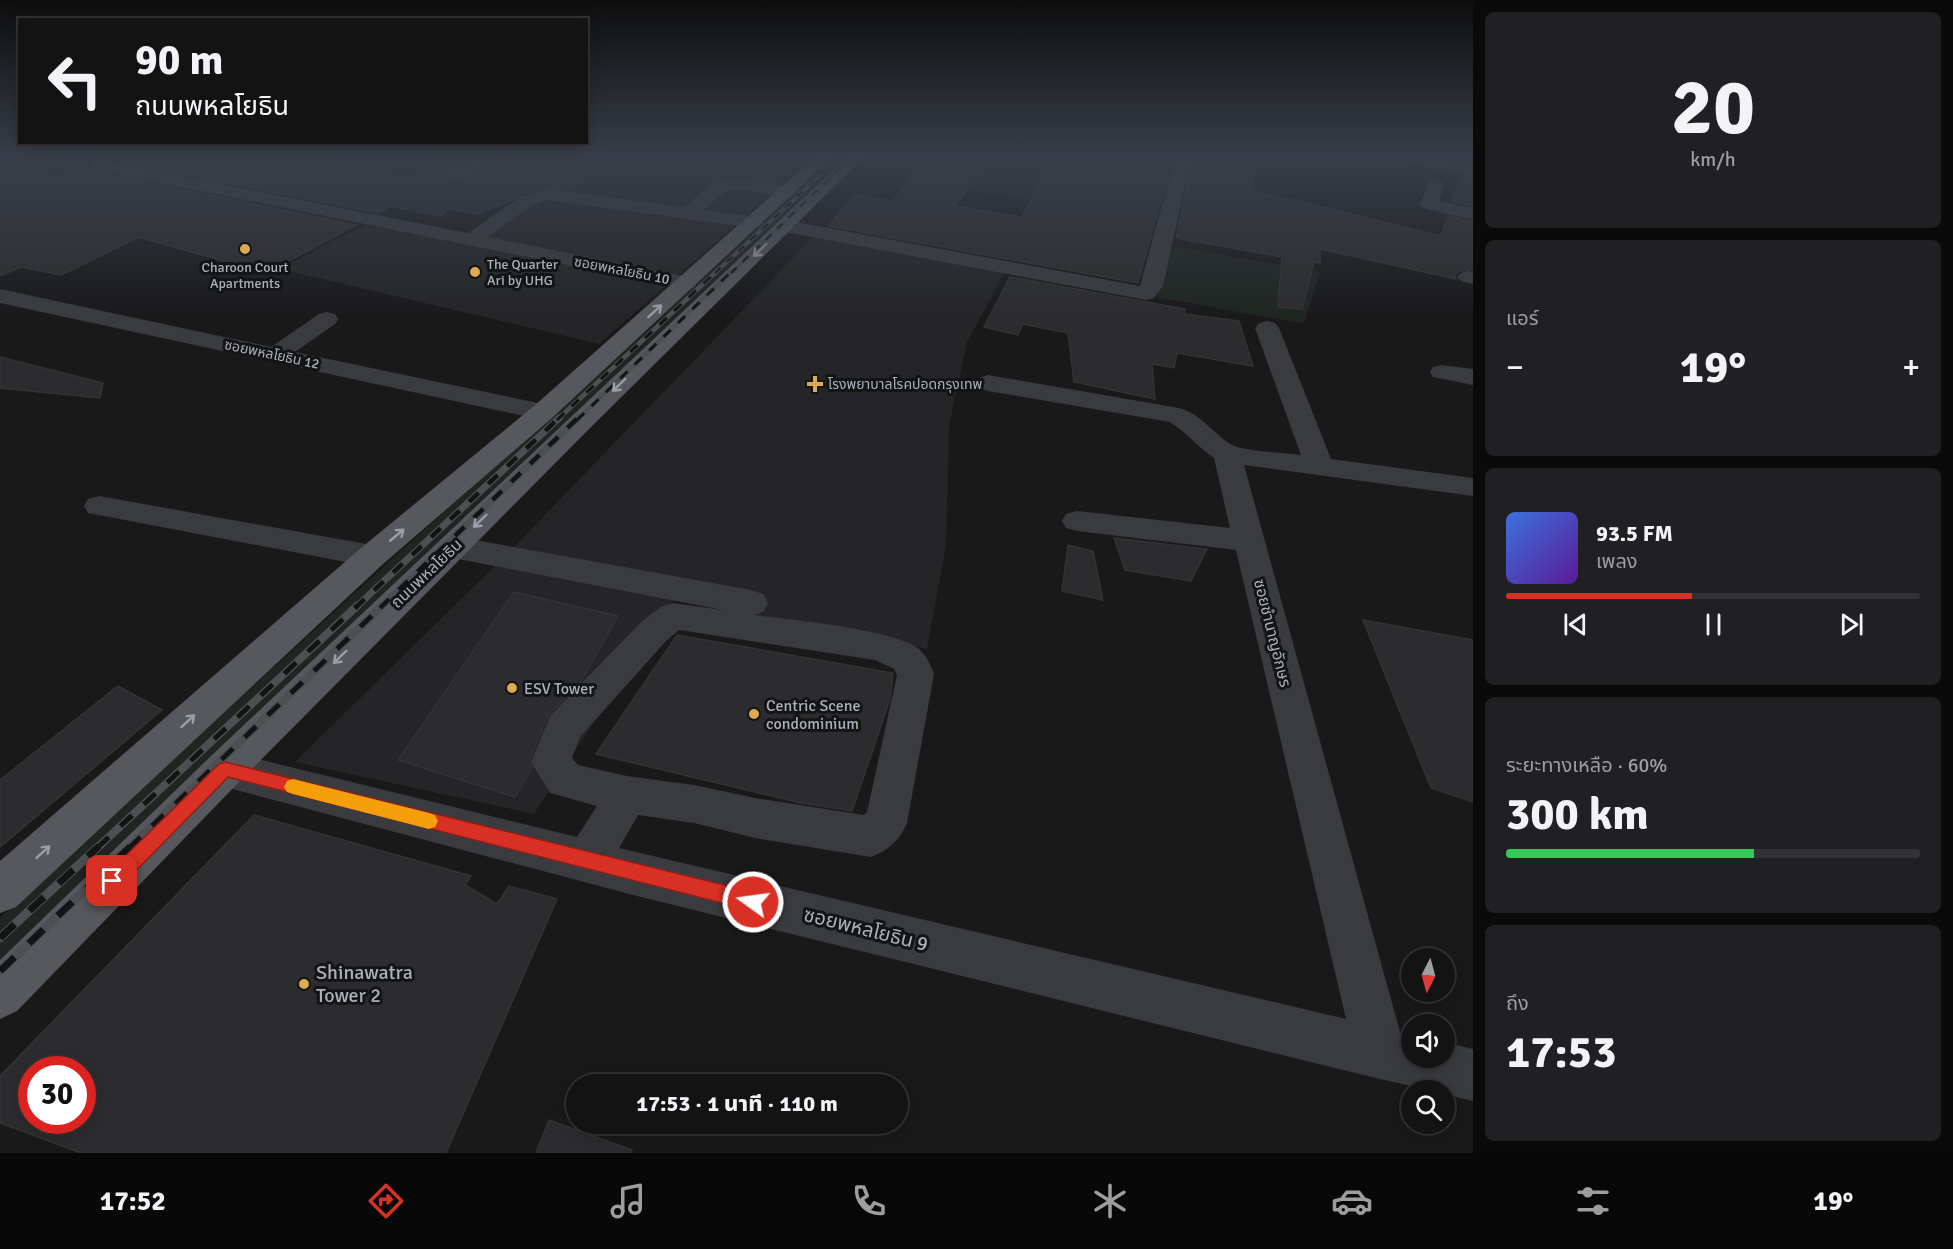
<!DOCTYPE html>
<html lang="th">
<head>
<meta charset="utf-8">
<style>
  :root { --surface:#131314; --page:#202022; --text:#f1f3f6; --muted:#9d9ea0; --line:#323234; --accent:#d93025 }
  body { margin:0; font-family:Signika,"Noto Sans Thai",sans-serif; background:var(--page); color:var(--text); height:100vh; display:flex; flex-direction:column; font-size:22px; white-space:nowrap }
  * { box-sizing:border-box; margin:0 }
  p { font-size:20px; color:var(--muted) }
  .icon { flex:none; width:33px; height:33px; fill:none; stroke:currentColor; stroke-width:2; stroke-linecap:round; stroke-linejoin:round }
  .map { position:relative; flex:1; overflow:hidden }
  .details { display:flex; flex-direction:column; gap:12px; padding:12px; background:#0a0a0b; width:480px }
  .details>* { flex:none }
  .hud { position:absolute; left:18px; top:18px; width:570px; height:126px; border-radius:0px; box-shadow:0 3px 15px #0003,0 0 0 2px var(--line); background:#131314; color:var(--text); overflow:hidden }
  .needle { width:39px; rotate:186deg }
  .controls { position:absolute; left:1401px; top:948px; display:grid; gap:12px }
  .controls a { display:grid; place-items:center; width:54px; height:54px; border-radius:50%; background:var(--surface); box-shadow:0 3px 15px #0003,0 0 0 2px var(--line); font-size:30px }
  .speed { position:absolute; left:18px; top:1056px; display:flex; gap:12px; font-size:30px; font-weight:700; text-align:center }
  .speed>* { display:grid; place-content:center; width:78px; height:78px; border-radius:50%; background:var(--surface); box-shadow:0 3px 15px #0003,0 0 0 2px var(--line); line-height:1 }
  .speed .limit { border:9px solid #d22; background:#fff; color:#111 }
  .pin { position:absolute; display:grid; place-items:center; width:51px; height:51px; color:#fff; margin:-26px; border-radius:12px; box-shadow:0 3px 9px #0006 }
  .me { position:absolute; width:66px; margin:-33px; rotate:284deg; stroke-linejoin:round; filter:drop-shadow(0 0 4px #0008) }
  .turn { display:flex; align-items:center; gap:21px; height:126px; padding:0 18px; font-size:27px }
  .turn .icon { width:78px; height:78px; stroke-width:2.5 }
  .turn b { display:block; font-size:42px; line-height:51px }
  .big { font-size:45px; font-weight:800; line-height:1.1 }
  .details .widget { flex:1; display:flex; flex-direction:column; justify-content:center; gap:9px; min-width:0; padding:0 21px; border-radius:9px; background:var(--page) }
  .details .dial { align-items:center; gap:0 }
  .dial b { font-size:78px; line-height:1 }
  .song { display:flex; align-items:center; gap:18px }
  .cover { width:72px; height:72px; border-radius:9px; background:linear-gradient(135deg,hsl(220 70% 55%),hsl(270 70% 35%)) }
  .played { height:6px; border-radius:3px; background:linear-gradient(90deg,var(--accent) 45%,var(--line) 45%) }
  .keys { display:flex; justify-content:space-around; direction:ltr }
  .heat { display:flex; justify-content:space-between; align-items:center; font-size:33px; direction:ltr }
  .charge { height:9px; border-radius:4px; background:linear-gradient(90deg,#34c759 60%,var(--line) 0) }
  .trip { position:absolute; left:566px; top:1074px; width:342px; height:60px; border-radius:30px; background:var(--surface); box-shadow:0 3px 15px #0003,0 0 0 2px var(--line); font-weight:800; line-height:60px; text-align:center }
  .tabs { display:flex; height:96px; justify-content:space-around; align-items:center; background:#080808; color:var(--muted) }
  .tabs .icon { width:42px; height:42px }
  .tabs .active { color:var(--accent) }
  .tabs b { font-size:27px; color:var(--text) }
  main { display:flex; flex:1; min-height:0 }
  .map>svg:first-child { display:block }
  .built { fill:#252527 }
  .green { fill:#1f2520 }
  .building { fill:#2c2c2e; stroke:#333336; stroke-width:1.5; fill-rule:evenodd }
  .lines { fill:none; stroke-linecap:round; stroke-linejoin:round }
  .minor { fill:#3a3b3f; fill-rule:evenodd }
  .major { fill:#56585d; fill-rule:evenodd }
  .rail-far4-casing { stroke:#4d4f53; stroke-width:4 }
  .rail-far3-casing { stroke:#4d4f53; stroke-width:4.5 }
  .rail-far2-casing { stroke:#4d4f53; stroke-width:7 }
  .rail-far1-casing { stroke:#4d4f53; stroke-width:8 }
  .rail-casing { stroke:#4d4f53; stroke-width:9 }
  .rail-far4 { stroke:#131415; stroke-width:2; stroke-dasharray:8; stroke-linecap:butt }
  .rail-far3 { stroke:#131415; stroke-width:3; stroke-dasharray:10; stroke-linecap:butt }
  .rail-far2 { stroke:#131415; stroke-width:4.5; stroke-dasharray:13; stroke-linecap:butt }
  .rail-far1 { stroke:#131415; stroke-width:5; stroke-dasharray:16; stroke-linecap:butt }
  .rail { stroke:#131415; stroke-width:7; stroke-dasharray:20; stroke-linecap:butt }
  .oneway { stroke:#9b9ea6 }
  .route { fill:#d93025; stroke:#8d1f18; stroke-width:1.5 }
  .slow { fill:#f59e0b }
  .poi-dot { fill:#dcab4f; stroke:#131415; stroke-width:2 }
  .labels { text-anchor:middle; stroke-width:6; stroke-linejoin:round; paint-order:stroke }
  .far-poi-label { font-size:14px; fill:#acb0b8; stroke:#131415; text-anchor:start }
  .far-street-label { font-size:14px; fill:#acb0b8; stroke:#131415 }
  .street-label { font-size:16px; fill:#acb0b8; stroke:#131415 }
  .poi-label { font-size:16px; fill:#acb0b8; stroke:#131415; text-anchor:start }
  .near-street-label { font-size:20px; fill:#acb0b8; stroke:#131415 }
  .near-poi-label { font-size:20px; fill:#acb0b8; stroke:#131415; text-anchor:start }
</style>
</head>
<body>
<main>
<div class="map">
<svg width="1473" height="1153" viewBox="0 0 1473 1153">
  <rect width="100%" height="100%" fill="#19191a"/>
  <g class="built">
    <path d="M546,157H813L599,344L280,269L365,225L460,241L533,194L499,189Z"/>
    <path d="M816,234L1007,269L967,342L949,426L946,545L927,649L673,600L534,814L295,762L514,547Z"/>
  </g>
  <g class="green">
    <path d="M0,157H67L42,167L0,163Z"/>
    <path d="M975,157H1051L1056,158L1034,201L953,187Z"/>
    <path d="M800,186L818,188L0,973V918Z"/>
    <path d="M1171,246L1320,272L1304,324L1156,297Z"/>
  </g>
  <g class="building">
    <path d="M94,157H310L409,176L439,157H472L446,171L443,176L448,182H461L499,157H614L567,190L545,187L519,195L510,201L478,214L447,209L441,216L391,206L378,213Z"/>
    <path d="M679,157H799L772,182L745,177L720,178L678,171Z"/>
    <path d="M930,157H990L955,206L1022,217L1052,157H1173L1138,283L828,226L856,194L892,201Z"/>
    <path d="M1193,157H1258L1251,190L1441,236L1448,216L1473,222V270L1460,271L1455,275L1456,279L1320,249V263L1314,262L1302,309L1278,307L1282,257L1176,238Z"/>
    <path d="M0,169L63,174L73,170L94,174V171L356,225L266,273L138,237L61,275L21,267L0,276Z"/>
    <path d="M1461,177L1473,180V206L1452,201Z"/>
    <path d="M1010,277L1185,309L1184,314L1239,321L1253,366L1177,353L1174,368L1152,364L1155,399L1074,382L1068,333L1023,324L1018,335L984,327Z"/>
    <path d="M0,357L103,383L100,398L0,388Z"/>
    <path d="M1114,538L1207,549L1191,581L1125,570Z"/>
    <path d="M1068,545L1093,551L1103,600L1062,591Z"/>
    <path d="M514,592L618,616L582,680L548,715L529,761L532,768L515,797L398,760Z"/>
    <path d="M1363,620L1473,640V802L1431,788Z"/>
    <path d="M677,635L893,673L890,699L852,811L801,803L596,754Z"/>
    <path d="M118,686L162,710L0,847V780Z"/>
    <path d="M254,815L471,876L465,885L497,904L509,886L557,899L446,1153H81L0,1123V1076ZM32,1070H82V1120H32Z"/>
    <path d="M549,1120L632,1150L631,1153H536Z"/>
  </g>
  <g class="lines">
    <g class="minor">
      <path d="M477,157H497L460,180H448L445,176L448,172Z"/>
      <path d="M1175,157H1191L1163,286L1154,298L1146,300L785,232L778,230L775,226L778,222L785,220L1140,286Z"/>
      <path d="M1398,157H1426L1473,168V178L1400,160Z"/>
      <path d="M99,160L468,233L520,197L546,189L684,207L716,181C741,175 768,183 792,189L795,193L792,197L786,198L742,189L727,190L703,210L761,218L764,222L761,226L754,228L547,200L532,205L488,237L694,278L697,283L694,288L686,289L93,169L91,165L93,161Z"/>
      <path d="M1435,180L1441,181L1444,185L1439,201L1473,208V220L1423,208L1420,204L1429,181Z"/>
      <path d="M1468,271L1473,272V284L1461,281L1457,277L1461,273Z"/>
      <path d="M0,289L271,347L319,314L327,312L335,314L338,319L335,324L295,352L543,404L552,406L556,412L552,418L543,420L0,303Z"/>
      <path d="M1267,321L1275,323L1279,328L1331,459L1473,478V496L1244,465L1400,1032L1412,1034V1058H1444V1042L1473,1049V1101L1444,1094V1090H1429L1380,1079L637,896L225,787L211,782L205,769L211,756L225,751L577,837L597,806L550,793L531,762L550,716L642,621L661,607L673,603L723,610L453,558L442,555L437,547L442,539L453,536L751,590L763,594L768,603L763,612L754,615C787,619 901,630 920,650C927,656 931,666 934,674L907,823C899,841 889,850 871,857L755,838L694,823L638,815L619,848L1346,1019L1236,550L1077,531L1066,528L1062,521L1066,514L1077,511L1230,528L1214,458C1198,447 1186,432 1170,422L988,391L979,388L975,383L979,378L988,375L1179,408C1202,414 1212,433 1232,445C1244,451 1285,453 1301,455L1255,328L1259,323ZM679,630L875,660L894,669L897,675L867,812L864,815L755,798L694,785L627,776L578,765L572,758L580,737L666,641Z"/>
      <path d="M1442,365L1473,369V385L1433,377L1430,372L1433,367Z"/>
      <path d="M99,496L372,545L383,548L388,556L383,564L372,567L88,513L84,506L88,499Z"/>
    </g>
    <g class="major">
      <path d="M815,157H827L829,160L552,418L383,564L16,907L0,913V861L361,548L534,406Z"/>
      <path d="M847,157H864L590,428L239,782L17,1011L0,1019V960L211,756Z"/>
    </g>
    <defs>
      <g id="rail-far4">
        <path d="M715,273L829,167"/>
        <path d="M731,273L852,157"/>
      </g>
      <g id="rail-far3">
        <path d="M557,420L717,271"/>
        <path d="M577,420L732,271"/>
      </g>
      <g id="rail-far2">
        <path d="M355,608L559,418"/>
        <path d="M380,608L578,418"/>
      </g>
      <g id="rail-far1">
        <path d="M97,848L357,606"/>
        <path d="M129,848L382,606"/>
      </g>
      <g id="rail">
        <path d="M0,938L99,846"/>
        <path d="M0,971L131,846"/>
      </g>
    </defs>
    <use href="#rail-far4" class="rail-far4-casing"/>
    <use href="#rail-far3" class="rail-far3-casing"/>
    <use href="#rail-far2" class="rail-far2-casing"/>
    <use href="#rail-far1" class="rail-far1-casing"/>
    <use href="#rail" class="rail-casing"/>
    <use href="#rail-far4" class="rail-far4"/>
    <use href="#rail-far3" class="rail-far3"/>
    <use href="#rail-far2" class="rail-far2"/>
    <use href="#rail-far1" class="rail-far1"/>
    <use href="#rail" class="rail"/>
  </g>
  <defs><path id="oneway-shaft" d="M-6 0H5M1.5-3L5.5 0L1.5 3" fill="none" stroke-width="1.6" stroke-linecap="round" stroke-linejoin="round" transform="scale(1.5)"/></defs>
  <g class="oneway">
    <use href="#oneway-shaft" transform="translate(760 250) rotate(136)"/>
    <use href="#oneway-shaft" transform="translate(655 311) rotate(-42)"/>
    <use href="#oneway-shaft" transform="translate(619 385) rotate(136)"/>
    <use href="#oneway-shaft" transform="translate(480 521) rotate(136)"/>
    <use href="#oneway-shaft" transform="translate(397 535) rotate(-40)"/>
    <use href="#oneway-shaft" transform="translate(340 657) rotate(136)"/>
    <use href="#oneway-shaft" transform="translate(188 721) rotate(-42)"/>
    <use href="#oneway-shaft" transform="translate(43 852) rotate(-42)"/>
  </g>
  <linearGradient id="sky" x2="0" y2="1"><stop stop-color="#0e0e0e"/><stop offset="0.49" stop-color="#383e49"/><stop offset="1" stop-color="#383e49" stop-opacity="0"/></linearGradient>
  <rect width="1473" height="318" fill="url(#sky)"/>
  <path class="route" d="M225,762L753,892L760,895L763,902L760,909L753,911L228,777L119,888L112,891L106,888L103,881L106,875L219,764Z"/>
  <path class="slow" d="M293,779L429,813L435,815L438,821L435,827L429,829L293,794L287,792L284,787L287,781Z"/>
  <g class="poi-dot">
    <circle cx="245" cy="249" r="6"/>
    <circle cx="475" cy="272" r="6"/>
    <path d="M812 375h6v6h6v6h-6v6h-6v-6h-6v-6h6z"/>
    <circle cx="512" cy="688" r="6"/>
    <circle cx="754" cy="714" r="6"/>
    <circle cx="304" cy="984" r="6"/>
  </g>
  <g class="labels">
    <g class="far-poi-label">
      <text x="487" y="269">The Quarter<tspan x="487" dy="16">Ari by UHG</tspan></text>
      <text x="245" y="272" text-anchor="middle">Charoon Court<tspan x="245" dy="16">Apartments</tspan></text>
      <text x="828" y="389">โรงพยาบาลโรคปอดกรุงเทพ</text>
    </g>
    <g class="far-street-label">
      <text transform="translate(622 270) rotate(11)" y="5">ซอยพหลโยธิน 10</text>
      <text transform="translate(272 354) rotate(12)" y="5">ซอยพหลโยธิน 12</text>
    </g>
    <g class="street-label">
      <text transform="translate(426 573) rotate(-44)" y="6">ถนนพหลโยธิน</text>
      <text transform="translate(1273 633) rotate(76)" y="6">ซอยชำนาญอักษร</text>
    </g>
    <g class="poi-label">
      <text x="524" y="694">ESV Tower</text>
      <text x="766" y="711">Centric Scene<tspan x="766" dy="18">condominium</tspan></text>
    </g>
    <g class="near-street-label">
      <text transform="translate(866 929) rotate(14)" y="7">ซอยพหลโยธิน 9</text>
    </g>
    <g class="near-poi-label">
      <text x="316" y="979">Shinawatra<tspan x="316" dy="23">Tower 2</tspan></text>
    </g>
  </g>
</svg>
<div class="controls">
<a><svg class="needle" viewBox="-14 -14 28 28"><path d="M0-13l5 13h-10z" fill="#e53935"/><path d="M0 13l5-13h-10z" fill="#9d9ea0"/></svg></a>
<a><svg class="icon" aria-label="sound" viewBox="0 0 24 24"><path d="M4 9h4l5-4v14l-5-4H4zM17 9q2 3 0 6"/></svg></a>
<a><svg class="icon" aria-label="search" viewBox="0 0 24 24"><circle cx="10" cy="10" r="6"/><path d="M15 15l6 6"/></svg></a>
</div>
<div class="speed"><div class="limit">30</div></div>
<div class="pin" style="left:112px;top:881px;background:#d93025"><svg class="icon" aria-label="arrive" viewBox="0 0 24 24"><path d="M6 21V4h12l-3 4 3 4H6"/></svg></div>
<svg class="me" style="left:753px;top:902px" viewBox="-20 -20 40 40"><circle r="17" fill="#d93025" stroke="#fff" stroke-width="3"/><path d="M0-11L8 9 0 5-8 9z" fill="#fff"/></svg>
<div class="trip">17:53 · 1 นาที · 110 m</div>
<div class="hud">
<div class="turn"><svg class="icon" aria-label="left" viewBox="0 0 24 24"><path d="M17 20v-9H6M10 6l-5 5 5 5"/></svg><div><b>90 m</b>ถนนพหลโยธิน</div></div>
</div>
</div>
<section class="details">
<div class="widget dial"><b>20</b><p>km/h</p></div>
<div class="widget"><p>แอร์</p>
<div class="heat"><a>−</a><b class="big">19°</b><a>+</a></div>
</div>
<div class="widget">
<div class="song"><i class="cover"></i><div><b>93.5 FM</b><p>เพลง</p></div></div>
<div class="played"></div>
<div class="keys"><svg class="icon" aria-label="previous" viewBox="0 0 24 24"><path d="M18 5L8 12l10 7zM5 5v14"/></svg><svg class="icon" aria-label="pause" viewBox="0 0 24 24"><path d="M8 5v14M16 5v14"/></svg><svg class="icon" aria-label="next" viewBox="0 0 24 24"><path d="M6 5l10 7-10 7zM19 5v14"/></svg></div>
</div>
<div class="widget"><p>ระยะทางเหลือ · 60%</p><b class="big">300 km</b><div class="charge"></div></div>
<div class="widget"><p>ถึง</p><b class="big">17:53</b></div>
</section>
</main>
<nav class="tabs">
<b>17:52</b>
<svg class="icon active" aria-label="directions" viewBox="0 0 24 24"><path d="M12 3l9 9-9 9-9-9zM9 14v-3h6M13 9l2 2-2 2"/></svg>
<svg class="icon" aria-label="music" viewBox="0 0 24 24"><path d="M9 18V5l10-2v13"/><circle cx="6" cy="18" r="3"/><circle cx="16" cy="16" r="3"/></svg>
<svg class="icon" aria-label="phone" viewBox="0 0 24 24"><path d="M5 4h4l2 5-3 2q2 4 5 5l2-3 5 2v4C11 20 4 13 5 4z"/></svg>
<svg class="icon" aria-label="climate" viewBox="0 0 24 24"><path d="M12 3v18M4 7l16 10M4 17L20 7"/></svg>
<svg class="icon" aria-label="car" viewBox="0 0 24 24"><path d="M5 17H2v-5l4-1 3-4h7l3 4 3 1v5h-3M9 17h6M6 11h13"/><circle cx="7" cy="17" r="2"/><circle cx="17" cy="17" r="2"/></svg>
<svg class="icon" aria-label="filters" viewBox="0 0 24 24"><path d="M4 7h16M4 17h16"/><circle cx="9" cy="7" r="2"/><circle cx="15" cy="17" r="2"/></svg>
<b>19°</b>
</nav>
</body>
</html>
